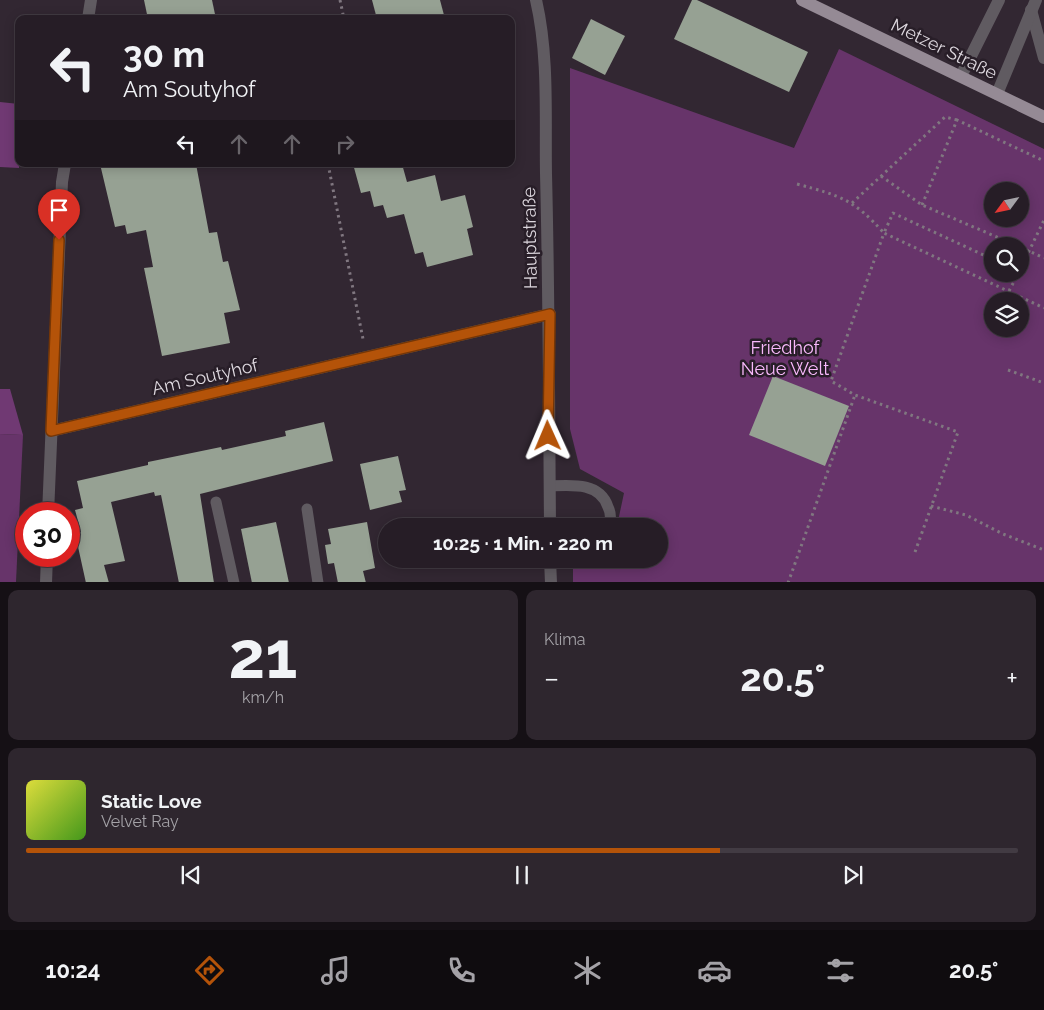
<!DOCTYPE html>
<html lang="de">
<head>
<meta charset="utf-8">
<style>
  :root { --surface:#261d26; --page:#2e262e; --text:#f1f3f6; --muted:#a4a2a7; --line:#423b43; --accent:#b45309 }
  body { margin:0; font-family:Raleway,sans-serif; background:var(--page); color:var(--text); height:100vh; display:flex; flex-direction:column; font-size:19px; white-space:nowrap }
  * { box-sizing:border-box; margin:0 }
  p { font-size:16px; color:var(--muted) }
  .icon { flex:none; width:28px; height:28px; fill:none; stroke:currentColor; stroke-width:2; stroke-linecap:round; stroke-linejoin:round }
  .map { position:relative; height:582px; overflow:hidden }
  .drawer { display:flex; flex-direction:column; gap:8px; padding:8px; background:#151015; flex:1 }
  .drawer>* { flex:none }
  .top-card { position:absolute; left:15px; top:15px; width:500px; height:152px; border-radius:10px; box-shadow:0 2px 12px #0003,0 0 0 1px var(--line); background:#261d26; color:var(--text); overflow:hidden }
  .needle { width:32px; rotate:237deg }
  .fabs { position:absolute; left:984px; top:182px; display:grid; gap:10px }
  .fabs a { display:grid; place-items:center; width:45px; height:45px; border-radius:50%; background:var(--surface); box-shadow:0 2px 12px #0003,0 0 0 1px var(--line); font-size:25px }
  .speed { position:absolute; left:15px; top:502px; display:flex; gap:10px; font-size:25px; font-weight:700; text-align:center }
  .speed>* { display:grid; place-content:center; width:65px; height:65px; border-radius:50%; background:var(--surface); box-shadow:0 2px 12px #0003,0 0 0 1px var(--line); line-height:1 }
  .speed .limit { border:8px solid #d22; background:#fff; color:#111 }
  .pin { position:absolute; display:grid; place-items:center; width:42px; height:42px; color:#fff; margin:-51px -21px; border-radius:50% 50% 50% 0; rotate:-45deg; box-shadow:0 0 5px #0007 }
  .pin .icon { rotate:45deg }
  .me { position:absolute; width:55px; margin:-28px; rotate:359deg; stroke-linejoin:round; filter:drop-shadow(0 0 4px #0008) }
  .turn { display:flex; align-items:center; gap:18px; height:105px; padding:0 25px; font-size:22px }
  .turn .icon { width:65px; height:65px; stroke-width:2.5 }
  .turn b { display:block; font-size:35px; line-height:42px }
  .lanes { display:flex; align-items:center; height:48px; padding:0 25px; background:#0003; justify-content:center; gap:25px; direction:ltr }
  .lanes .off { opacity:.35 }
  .big { font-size:38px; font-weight:700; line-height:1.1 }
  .drawer .tile { flex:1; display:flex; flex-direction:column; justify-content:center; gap:8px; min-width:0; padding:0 18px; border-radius:10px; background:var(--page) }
  .drawer .dial { align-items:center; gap:0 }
  .dial b { font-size:65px; line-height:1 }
  .song { display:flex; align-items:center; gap:15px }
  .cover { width:60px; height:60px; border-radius:8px; background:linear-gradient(135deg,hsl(60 70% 55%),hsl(100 70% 35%)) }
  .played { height:5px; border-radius:2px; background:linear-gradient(90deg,var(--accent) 70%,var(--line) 70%) }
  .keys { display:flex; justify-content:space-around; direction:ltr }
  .heat { display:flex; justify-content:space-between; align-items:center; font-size:28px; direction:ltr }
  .drawer .tiles { flex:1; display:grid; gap:8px; grid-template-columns:1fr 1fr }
  .tile:last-child { grid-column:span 2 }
  .trip { position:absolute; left:378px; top:518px; width:290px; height:50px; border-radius:25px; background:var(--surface); box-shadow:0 2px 12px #0003,0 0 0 1px var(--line); font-weight:700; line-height:50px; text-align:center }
  .tabs { display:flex; height:80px; justify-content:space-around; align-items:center; background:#0f0c0f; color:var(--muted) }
  .tabs .icon { width:35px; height:35px }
  .tabs .current { color:var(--accent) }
  .tabs b { font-size:22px; color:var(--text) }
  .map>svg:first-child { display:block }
  .green { fill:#67346a; fill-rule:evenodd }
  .forest { fill:#703973 }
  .building { fill:#96a193 }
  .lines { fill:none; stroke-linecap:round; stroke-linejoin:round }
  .path { stroke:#807780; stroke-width:3; stroke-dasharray:2.5 4; stroke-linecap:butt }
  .lane { stroke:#605b61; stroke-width:11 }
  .street { stroke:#605b61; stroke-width:12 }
  .primary { stroke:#958a95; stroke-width:12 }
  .route-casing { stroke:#753606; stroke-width:12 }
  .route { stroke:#b45309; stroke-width:9 }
  .labels { text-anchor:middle; stroke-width:5; stroke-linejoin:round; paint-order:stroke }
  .street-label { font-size:18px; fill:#ddd7de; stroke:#281e28 }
  .park-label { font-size:18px; fill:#f9b9fc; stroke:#281e28 }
</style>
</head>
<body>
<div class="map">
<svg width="1044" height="583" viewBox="0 0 1044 583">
  <rect width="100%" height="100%" fill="#322732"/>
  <g class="green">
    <path d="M839,49L1044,149V582H573V559H659V526H617L624,493L580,469L570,429V68L794,148ZM992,191H1020V219H992ZM992,246H1020V274H992ZM992,301H1020V329H992Z"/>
    <path d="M0,434L23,435L16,582L0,583Z"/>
  </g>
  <g class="forest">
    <path d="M0,102L19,104V168L0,167Z"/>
    <path d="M0,389H10L23,435L0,434Z"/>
  </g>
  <g class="building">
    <path d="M144,0H212L216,19H148Z"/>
    <path d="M372,0H440L445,19H377Z"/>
    <path d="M692,0H697L808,52L789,92L674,39Z"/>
    <path d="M591,19L625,36L605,75L572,58Z"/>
    <path d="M100,164H196L209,233L217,232L223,262L228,261L240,310L224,313L230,343L162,356L144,268L153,267L146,230L127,234L125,225L115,227Z"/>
    <path d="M353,164H402L407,182L435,175L441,201L465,195L473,227L467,229L473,255L427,267L423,252L415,254L404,214L387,218L383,205L374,207L370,191L361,193Z"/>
    <path d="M773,376L849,406L825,466L749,435Z"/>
    <path d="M324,422L333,461L200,494L214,583H179L161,495L155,496L154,492L111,502L125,561L104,565L109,583H86L75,533L81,532L75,510L83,508L77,481L148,465V462L221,447L222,450L286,436L285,431Z"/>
    <path d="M398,456L406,490L399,491L402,502L370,510L360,464Z"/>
    <path d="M276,522L289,583H252L241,529Z"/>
    <path d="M367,522L375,568L363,571L366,583H338L334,563L328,564L325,545L331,544L328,529Z"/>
  </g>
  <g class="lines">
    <g class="path">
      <path d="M340,0L344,19"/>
      <path d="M328,164L363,339"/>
      <path d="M881,176L922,205L1018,246"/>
      <path d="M797,184C841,196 853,199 884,233L893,213L992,259"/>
      <path d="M852,203L945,117L957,120"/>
      <path d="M922,205L957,120L1044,161"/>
      <path d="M1020,247L1044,258"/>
      <path d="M1020,270L1044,220"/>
      <path d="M1009,291L1018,274"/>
      <path d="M1008,370L1044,383"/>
      <path d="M931,506L966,515L1003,534L1044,550"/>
      <path d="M915,552L958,432L855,395L831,381L884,233L1044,308"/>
      <path d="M788,583L855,395"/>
    </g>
    <g class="lane">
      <path d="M550,486C571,485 600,482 608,507C611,513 611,520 608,526"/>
      <path d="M216,502L234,583"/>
      <path d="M307,509L318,583"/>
    </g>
    <g class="street">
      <path d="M536,0C549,56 545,117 546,174C549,291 549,409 550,526"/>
      <path d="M1031,10L1044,58"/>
      <path d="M88,19L91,0"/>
      <path d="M961,76L999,0"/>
      <path d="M997,94L1036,0"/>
      <path d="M51,431L550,314"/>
      <path d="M48,514L62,182L65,164"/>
      <path d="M550,559L551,583"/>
      <path d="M46,583L47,556"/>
    </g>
    <path class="primary" d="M802,0L1044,117"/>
  </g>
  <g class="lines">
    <defs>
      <path id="route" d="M59,240L51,431L550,314L548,436"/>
    </defs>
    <use href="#route" class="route-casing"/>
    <use href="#route" class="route"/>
  </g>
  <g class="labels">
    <g class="street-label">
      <text transform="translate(944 49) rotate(26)" y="6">Metzer Straße</text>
      <text transform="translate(530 238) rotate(-91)" y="6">Hauptstraße</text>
      <text transform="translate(205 377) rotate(-13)" y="6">Am Soutyhof</text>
    </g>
    <g class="park-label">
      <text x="785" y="354">Friedhof<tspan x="785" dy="21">Neue Welt</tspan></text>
    </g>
  </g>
</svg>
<div class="fabs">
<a><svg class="needle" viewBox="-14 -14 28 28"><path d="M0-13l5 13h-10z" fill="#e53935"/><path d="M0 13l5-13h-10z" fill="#a4a2a7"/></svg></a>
<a><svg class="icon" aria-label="search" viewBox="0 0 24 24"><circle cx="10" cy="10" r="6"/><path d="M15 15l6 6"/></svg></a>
<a><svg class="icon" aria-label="layers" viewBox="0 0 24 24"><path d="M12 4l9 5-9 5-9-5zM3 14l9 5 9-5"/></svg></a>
</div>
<div class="speed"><div class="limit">30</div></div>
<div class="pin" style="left:59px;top:240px;background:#d93025"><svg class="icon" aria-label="arrive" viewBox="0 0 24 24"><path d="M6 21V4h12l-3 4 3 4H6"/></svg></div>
<svg class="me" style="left:548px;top:436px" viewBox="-20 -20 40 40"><path d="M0-17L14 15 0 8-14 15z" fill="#b45309" stroke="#fff" stroke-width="4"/></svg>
<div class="trip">10:25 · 1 Min. · 220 m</div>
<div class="top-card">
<div class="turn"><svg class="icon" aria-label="left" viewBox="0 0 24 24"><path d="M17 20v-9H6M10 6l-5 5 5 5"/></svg><div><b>30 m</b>Am Soutyhof</div></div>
<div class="lanes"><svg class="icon" aria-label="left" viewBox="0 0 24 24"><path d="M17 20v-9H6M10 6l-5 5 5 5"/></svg><svg class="icon off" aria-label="ahead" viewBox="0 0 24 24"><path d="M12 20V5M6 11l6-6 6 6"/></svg><svg class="icon off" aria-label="ahead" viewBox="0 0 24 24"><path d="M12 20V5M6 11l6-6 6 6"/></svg><svg class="icon off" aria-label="right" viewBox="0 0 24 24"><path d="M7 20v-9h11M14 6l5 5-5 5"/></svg></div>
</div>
</div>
<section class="drawer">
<div class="tiles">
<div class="tile dial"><b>21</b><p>km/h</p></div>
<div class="tile"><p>Klima</p>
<div class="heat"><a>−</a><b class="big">20.5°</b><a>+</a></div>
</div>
<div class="tile">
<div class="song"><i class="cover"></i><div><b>Static Love</b><p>Velvet Ray</p></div></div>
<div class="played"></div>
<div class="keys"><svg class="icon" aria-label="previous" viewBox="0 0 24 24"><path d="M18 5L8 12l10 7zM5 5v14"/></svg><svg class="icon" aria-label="pause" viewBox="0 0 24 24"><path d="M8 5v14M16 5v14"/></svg><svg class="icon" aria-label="next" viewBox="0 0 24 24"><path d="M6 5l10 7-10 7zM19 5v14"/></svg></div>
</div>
</div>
</section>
<nav class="tabs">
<b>10:24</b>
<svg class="icon current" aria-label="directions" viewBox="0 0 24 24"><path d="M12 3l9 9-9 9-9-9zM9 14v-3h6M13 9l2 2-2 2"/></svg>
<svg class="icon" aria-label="music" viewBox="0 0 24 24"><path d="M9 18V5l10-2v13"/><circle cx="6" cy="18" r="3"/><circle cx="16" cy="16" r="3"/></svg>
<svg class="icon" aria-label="phone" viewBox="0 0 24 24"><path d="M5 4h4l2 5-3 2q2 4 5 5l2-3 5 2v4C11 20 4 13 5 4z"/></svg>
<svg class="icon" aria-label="climate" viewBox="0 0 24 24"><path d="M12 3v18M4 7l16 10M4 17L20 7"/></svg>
<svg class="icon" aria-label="car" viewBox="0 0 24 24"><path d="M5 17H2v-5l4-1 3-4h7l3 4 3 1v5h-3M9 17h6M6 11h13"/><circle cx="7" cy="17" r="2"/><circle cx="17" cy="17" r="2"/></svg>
<svg class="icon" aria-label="filters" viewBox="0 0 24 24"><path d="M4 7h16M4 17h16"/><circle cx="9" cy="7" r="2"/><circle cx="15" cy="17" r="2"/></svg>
<b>20.5°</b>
</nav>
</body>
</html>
